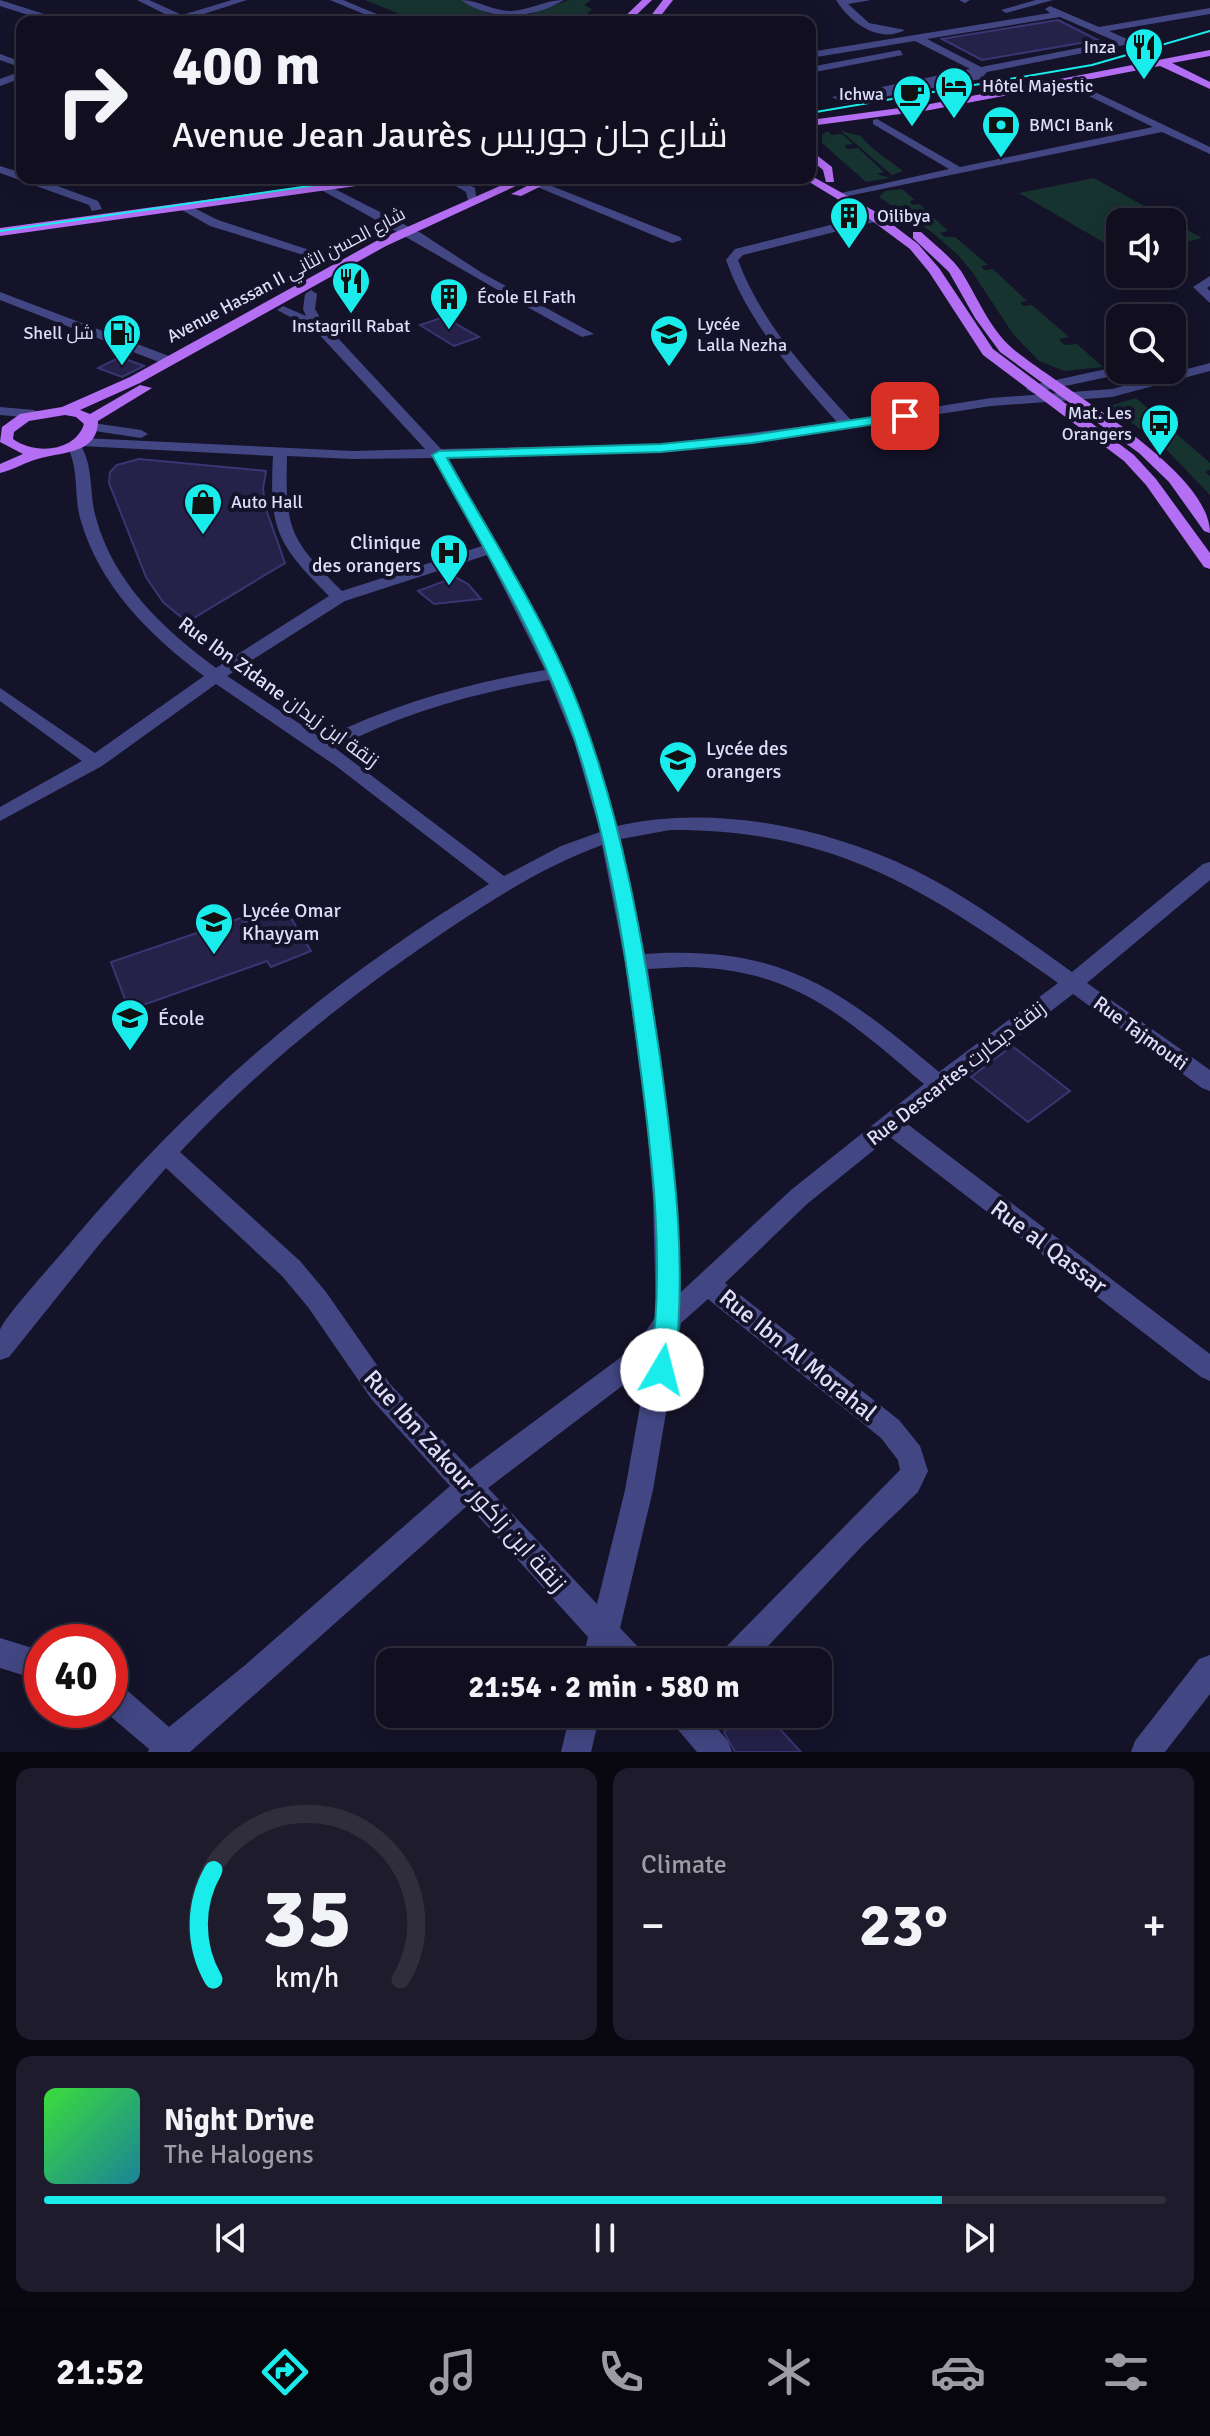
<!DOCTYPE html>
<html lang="en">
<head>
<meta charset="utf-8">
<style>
  :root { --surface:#100e1f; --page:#1e1c2c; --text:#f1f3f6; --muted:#9c9ca4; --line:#302e3d; --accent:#1aeceb }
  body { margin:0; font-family:Signika,Cairo,sans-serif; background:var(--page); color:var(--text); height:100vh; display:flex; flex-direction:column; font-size:30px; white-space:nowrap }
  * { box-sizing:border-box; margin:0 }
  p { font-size:26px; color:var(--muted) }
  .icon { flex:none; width:44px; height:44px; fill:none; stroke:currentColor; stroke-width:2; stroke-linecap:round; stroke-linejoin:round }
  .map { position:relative; height:1752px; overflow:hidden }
  .sheet { display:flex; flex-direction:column; gap:16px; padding:16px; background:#090811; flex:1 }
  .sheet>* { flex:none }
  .top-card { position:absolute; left:16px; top:16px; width:800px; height:168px; border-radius:16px; box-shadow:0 4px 20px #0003,0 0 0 2px var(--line); background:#100e1f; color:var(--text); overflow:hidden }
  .buttons { position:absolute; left:1106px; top:208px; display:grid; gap:16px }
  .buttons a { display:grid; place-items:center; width:80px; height:80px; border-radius:16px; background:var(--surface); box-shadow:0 4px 20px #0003,0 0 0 2px var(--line); font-size:40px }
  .speed { position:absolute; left:24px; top:1624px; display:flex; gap:16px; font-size:40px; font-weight:700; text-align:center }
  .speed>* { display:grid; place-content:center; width:104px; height:104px; border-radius:50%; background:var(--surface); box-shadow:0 4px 20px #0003,0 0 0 2px var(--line); line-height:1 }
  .speed .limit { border:12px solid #d22; background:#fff; color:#111 }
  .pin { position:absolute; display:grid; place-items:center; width:68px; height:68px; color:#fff; margin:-34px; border-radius:16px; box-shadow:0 4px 12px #0006 }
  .me { position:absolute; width:88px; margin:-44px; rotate:8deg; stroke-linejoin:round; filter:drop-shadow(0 0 6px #0008) }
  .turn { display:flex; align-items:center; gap:28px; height:168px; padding:0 24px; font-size:36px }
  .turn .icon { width:104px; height:104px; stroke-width:2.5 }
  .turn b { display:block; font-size:56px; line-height:68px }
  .big { font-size:60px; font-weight:800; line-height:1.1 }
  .sheet .card { flex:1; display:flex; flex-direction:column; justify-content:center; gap:12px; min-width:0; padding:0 28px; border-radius:16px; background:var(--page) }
  .sheet .dial { align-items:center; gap:0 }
  .dial svg { height:208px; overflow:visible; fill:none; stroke:var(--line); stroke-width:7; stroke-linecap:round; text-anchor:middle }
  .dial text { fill:var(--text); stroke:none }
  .song { display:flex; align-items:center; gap:24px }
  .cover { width:96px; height:96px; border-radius:12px; background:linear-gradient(135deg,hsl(120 70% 55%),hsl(190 70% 35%)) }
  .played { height:8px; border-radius:4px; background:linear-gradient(90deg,var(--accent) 80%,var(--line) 80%) }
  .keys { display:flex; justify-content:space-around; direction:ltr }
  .heat { display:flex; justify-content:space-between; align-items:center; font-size:44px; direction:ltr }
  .sheet .tiles { flex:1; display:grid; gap:16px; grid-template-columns:1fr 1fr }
  .card:last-child { grid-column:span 2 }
  .trip { position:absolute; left:376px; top:1648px; width:456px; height:80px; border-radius:16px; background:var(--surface); box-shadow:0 4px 20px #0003,0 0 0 2px var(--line); font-weight:800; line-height:80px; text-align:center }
  .dock { display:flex; height:128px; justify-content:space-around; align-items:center; background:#06060c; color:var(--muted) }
  .dock .icon { width:56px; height:56px }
  .dock .on { color:var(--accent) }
  .dock b { font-size:36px; color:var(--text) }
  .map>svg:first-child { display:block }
  .green { fill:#17332f }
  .building { fill:#252149; stroke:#3a3573; stroke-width:2 }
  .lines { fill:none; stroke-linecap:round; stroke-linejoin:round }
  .minor { fill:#424784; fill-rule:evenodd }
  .major { fill:#b46ef3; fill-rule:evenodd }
  .tram { stroke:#1aeceb; stroke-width:2 }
  .route { fill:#1aeceb; stroke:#199; stroke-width:2 }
  .labels { text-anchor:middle; stroke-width:8; stroke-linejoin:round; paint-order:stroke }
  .far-poi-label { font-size:18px; fill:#dedefc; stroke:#151329; text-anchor:start }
  .far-street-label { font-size:18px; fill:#dedefc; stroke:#151329 }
  .poi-label { font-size:20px; fill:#dedefc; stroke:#151329; text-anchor:start }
  .street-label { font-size:20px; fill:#dedefc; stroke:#151329 }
  .near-street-label { font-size:24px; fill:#dedefc; stroke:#151329 }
</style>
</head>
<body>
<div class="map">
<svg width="1210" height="1752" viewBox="0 0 1210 1752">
  <rect width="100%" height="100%" fill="#151329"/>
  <g class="green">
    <path d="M365,0H461L506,22H419Z"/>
    <path d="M569,0H591L584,5L592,9L578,22H508Z"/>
    <path d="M827,131L832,135L842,134L853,144L845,145L847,149L858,148L884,172L877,174L890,178L866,182L822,143V135Z"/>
    <path d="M841,131L861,136C867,146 893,163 903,171L892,175Z"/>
    <path d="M1094,178L1202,238L1172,246V222H1120V252L1019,193Z"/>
    <path d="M902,189L915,200L910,201L912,205L919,204L948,231L940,233L945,237H955L988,265L981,266L984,270L993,269L1027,301L1020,302L1023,306L1032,305L1069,337L1059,339L1064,345L1077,344L1103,367L1064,371L1039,361L1013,334L973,273L958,255L933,233L879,197L885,191Z"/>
    <path d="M1136,398L1163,422L1155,425L1162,431L1171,429L1210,463V470L1205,472L1210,476V495L1164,447L1109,406Z"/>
  </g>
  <g class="building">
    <path d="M1058,20L1098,40L982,60L942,39Z"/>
    <path d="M444,317L479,337L454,346L420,325Z"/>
    <path d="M120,357L144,366L122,377L98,368Z"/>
    <path d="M139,459L266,471L263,489L266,509L285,563L187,622L163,602L146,577L109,483L110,472L117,465Z"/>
    <path d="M455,577L468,584L481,599L434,604L418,591Z"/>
    <path d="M285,908L311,951L271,967L267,961L129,1010L111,962L241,918L244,922Z"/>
    <path d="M1012,1046L1070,1091L1028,1122L971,1077Z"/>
    <path d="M743,1714H766L801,1752H735L724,1732Z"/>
  </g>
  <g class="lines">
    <g class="minor">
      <path d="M0,0L63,20L65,22H50L0,6Z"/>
      <path d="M137,0H149L182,15L232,0H247L179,22H164L173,18Z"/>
      <path d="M330,0H343L396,22H383Z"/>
      <path d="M461,0C479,0 494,12 512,11C530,10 545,0 564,0C533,19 492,22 461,0Z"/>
      <path d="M836,0H871L848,4L869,23L905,30C878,44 850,22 836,0Z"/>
      <path d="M959,0H970L965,3Z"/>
      <path d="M1036,0H1053L1006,13L1001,10Z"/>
      <path d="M1050,6L1099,27L1210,8V14L1109,31L1159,53L1156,58L1124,45L987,72L981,79L845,104L832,97L970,69L915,41L810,58V52L1050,13L1045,9ZM1060,17L1115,41L981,67L927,39Z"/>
      <path d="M900,50L903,55L810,73V67Z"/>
      <path d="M0,54L22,62V68L0,60Z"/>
      <path d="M22,71V78L0,86V79Z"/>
      <path d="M1072,81L1210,147V154L1162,132L838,198L832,195L949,169L873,124V120L877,119L960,167L1153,127L1068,86L1067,84Z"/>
      <path d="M0,166L22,173V178H36L98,201L102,209L92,211L89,205L0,173Z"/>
      <path d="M442,178H457L475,188L477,204H469L466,192Z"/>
      <path d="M539,181L680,237L682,240L672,243L535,186L533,184Z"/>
      <path d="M321,186H329L421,233L482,273L594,334L582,337C494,290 410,237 321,190Z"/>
      <path d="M180,205H188L218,220L349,263L339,266L210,226L180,209Z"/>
      <path d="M874,214L880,218L878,221L743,255L738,260C761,322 807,372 851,420L991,398L1112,389L1210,363V371L1112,397L991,406L806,435L661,452L448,457L565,673L593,744L617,826C717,803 835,829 924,875C976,902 1024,938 1072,972L1203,864L1210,862V880L1087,983L1210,1070V1091L1202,1088L1073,994L906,1123L1210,1354V1381L1201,1377L890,1137L807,1204L725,1283L899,1420L920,1446L928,1471L918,1492L864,1544L753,1662H718L722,1651L900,1470L898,1460L881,1438L708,1299L681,1323L653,1490L620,1628L642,1651L646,1662H582L588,1637L468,1505L190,1752H148L149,1749L103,1710H110V1681L121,1685L169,1727L244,1666L450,1486L372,1400L308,1307L282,1276L166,1168L102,1241L9,1357L0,1360C0,1352 0,1338 0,1330C4,1317 60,1256 72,1241C196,1094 325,984 489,884L336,766L216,684L102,766L0,821V807L82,761L0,701V688L95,753L204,676C150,636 99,586 80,518C74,494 79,468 67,446L82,438L353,451L425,449L315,330L277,310L283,306L306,316L303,309L305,294L311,290L317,294L315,309L322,321L441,449L661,444L837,422C794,374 748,322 726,260L735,249ZM81,446L273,456C269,530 277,544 329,596L216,668C163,629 114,583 96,518C89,494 94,468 81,446ZM287,456L353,459L433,458L482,546L342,591C290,539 285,531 287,456ZM487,555L545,670C468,683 393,704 323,739L227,676L345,601ZM549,680L575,744L600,832L561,846L504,876L335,748C403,713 474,693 549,680ZM670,830C836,829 928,891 1058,983L939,1072C839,988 781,945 645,954L621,839ZM602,845L625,962L646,1114L653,1198L656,1316L636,1346L470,1469L390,1384L326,1292L300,1261L180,1152C260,1067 350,995 447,930C496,897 547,865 602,845ZM685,967C793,968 845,1017 924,1084L791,1190L681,1292C676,1183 663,1077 648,969ZM647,1367L625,1490L597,1604L488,1488Z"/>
      <path d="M1210,276V286L1207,288L1210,291V303L1193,287Z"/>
      <path d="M0,292L174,358L176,361L164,364L0,300Z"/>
      <path d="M1120,366V370H1128L1126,373L1033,393L1026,389L1033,385Z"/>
      <path d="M0,407L34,410L41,414L34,418L0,415Z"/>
      <path d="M93,423L141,430L148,434L141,438L88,430V424Z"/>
      <path d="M0,1638L42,1651V1681L0,1668Z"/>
      <path d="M1210,1655V1694L1165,1752H1131L1135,1741L1199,1659Z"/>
      <path d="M570,1714H600L591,1752H561Z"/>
      <path d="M670,1714H705L728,1741L732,1752H697L674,1725Z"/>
    </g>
    <g class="major">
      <path d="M642,0H652L629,22H619Z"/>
      <path d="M663,0H673L656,22H646Z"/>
      <path d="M1210,50V56L1172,63L1210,82V89L1160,66L930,110L810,126V120L930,104Z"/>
      <path d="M810,150L832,167L834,182H826L823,170L810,159Z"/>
      <path d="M810,175L876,212L918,244L939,268L993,349L1134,455L1156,479L1210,553V569L1204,567L1146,485L1124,461L983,355L929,272L910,249L867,217L806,180L804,178H810Z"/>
      <path d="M367,178H398L392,181L0,236V228Z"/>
      <path d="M518,178H533L386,246L140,383L80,410L90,414L140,385L152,388L98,421C98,453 64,452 41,458C27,461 14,470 0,473V464L23,454L0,442L2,427L20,414L62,407L130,377L378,240ZM65,415L76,417L84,424C75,452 35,455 13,439L14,432L29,421Z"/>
      <path d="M543,178H558L521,196L511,194Z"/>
      <path d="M913,232H921C934,244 951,257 961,271C977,296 989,328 1012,348C1059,388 1210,469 1210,533L1204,531L1169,482L1139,453L1000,352L975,318L949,272L913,238Z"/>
    </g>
    <g class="tram">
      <path d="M810,113L1092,65L1210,31"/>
      <path d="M0,231L364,178"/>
    </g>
  </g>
  <path class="route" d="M905,412L909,414V419L752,443L661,452L447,458C494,542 549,625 582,715C623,825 643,942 660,1057C674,1160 688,1267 674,1370L670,1378L662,1381L653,1378L650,1370C666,1265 652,1155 638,1050C624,940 605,817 565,713C530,623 478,539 432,455L439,451L661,444L752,435Z"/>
  <defs>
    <symbol id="restaurant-pin" viewBox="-11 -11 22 30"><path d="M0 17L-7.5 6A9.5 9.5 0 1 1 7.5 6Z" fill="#1aeceb" stroke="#151329"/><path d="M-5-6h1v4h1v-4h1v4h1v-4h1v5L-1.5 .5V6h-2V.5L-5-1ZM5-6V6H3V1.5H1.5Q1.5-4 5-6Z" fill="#111"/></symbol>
    <symbol id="hotel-pin" viewBox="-11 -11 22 30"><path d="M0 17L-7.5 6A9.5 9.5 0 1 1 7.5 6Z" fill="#1aeceb" stroke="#151329"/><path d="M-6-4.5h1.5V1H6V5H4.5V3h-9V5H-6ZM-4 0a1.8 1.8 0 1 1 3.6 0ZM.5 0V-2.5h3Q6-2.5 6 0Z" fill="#111"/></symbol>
    <symbol id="cafe-pin" viewBox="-11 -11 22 30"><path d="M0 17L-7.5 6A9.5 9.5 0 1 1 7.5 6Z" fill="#1aeceb" stroke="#151329"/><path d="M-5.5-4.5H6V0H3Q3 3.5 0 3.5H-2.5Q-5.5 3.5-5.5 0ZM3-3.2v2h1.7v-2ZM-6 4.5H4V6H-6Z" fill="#111"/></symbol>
    <symbol id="bank-pin" viewBox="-11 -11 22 30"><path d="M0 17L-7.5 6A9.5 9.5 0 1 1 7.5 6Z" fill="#1aeceb" stroke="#151329"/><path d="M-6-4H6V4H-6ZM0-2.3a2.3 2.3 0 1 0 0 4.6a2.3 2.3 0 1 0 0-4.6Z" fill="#111"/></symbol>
    <symbol id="building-pin" viewBox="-11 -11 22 30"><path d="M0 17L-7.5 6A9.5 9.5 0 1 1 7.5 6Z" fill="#1aeceb" stroke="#151329"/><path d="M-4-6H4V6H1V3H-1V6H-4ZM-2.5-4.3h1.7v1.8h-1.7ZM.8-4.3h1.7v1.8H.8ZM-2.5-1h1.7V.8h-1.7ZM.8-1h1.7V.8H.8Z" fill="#111"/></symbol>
    <symbol id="fuel-pin" viewBox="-11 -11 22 30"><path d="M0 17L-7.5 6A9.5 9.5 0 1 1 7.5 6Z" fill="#1aeceb" stroke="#151329"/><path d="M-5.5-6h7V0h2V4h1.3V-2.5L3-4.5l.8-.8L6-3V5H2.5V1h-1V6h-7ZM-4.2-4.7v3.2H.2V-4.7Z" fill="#111"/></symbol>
    <symbol id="school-pin" viewBox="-11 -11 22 30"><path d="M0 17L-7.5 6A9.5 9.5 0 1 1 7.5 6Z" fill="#1aeceb" stroke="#151329"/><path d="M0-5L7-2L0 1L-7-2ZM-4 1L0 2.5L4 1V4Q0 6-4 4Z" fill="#111"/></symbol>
    <symbol id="bus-pin" viewBox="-11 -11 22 30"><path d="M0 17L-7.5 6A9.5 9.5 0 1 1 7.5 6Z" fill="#1aeceb" stroke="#151329"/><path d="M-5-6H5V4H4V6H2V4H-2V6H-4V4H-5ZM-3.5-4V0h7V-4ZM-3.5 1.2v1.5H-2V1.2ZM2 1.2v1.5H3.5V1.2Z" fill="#111"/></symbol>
    <symbol id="shop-pin" viewBox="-11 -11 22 30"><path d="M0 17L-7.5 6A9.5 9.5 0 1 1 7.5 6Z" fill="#1aeceb" stroke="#151329"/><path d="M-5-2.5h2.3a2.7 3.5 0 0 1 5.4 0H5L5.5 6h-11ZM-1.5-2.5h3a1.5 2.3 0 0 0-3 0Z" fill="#111"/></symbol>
    <symbol id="hospital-pin" viewBox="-11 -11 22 30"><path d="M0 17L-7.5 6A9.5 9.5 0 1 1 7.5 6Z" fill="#1aeceb" stroke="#151329"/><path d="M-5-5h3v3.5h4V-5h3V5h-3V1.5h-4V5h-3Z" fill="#111"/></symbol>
  </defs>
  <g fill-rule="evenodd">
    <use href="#restaurant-pin" x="1122" y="25" width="44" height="60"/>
    <use href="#hotel-pin" x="932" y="64" width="44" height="60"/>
    <use href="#cafe-pin" x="890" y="72" width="44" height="60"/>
    <use href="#bank-pin" x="979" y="103" width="44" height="60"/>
    <use href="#building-pin" x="827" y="194" width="44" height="60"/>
    <use href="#restaurant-pin" x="329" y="259" width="44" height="60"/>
    <use href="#building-pin" x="427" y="275" width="44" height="60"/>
    <use href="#fuel-pin" x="100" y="311" width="44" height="60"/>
    <use href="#school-pin" x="647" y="312" width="44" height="60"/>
    <use href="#bus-pin" x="1138" y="401" width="44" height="60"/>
    <use href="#shop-pin" x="181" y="480" width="44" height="60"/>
    <use href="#hospital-pin" x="427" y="531" width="44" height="60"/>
    <use href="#school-pin" x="656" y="738" width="44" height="60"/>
    <use href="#school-pin" x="192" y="900" width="44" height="60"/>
    <use href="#school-pin" x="108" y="996" width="44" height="60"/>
  </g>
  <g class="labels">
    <g class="far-poi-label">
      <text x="1116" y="53" text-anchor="end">Inza</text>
      <text x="982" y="92">Hôtel Majestic</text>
      <text x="884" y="100" text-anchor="end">Ichwa</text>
      <text x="1029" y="131">BMCI Bank</text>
      <text x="877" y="222">Oilibya</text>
      <text x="477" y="303">École El Fath</text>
      <text x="697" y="330">Lycée<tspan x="697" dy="21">Lalla Nezha</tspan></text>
      <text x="351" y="332" text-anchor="middle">Instagrill Rabat</text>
      <text x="94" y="339" text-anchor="end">Shell شل</text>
      <text x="1132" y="419" text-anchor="end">Mat. Les<tspan x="1132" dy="21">Orangers</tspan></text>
      <text x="231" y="508">Auto Hall</text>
    </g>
    <g class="far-street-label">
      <text transform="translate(286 275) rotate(-28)" y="6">Avenue Hassan II شارع الحسن الثاني</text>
    </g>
    <g class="poi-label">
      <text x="421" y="549" text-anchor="end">Clinique<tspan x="421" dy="23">des orangers</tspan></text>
      <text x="706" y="755">Lycée des<tspan x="706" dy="23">orangers</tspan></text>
      <text x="242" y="917">Lycée Omar<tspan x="242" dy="23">Khayyam</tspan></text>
      <text x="158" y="1025">École</text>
    </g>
    <g class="street-label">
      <text transform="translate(279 692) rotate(36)" y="7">Rue Ibn Zidane زنقة ابن زيدان</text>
      <text transform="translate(1141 1033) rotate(36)" y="7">Rue Tajmouti</text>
      <text transform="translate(956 1073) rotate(-38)" y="7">Rue Descartes زنقة ديكارت</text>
    </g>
    <g class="near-street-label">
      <text transform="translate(1049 1247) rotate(37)" y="8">Rue al Qassar</text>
      <text transform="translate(798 1355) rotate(39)" y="8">Rue Ibn Al Morahal</text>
      <text transform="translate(465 1481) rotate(48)" y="8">Rue Ibn Zakour زنقة ابن زاكور</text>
    </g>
  </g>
</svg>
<div class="buttons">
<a><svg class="icon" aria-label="sound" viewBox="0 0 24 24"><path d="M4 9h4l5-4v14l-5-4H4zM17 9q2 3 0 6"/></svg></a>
<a><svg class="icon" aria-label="search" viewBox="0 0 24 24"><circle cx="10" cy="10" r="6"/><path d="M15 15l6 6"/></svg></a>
</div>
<div class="speed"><div class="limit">40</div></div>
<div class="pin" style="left:905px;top:416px;background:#d93025"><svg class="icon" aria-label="arrive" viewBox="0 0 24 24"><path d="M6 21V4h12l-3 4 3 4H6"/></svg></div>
<svg class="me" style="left:662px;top:1370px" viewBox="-20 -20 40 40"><circle r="19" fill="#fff"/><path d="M0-13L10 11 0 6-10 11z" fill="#1aeceb"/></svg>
<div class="trip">21:54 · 2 min · 580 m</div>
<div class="top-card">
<div class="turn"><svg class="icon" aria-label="right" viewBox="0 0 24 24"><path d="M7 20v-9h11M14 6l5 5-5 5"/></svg><div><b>400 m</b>Avenue Jean Jaurès شارع جان جوريس</div></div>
</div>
</div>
<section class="sheet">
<div class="tiles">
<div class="card dial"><svg viewBox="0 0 100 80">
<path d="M14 69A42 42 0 1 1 86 69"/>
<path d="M14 69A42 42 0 0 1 14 27" stroke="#1aeceb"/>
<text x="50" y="56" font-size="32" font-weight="700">35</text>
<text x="50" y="72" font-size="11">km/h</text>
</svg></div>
<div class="card"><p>Climate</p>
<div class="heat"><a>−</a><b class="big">23°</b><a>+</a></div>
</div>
<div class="card">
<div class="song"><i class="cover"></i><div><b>Night Drive</b><p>The Halogens</p></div></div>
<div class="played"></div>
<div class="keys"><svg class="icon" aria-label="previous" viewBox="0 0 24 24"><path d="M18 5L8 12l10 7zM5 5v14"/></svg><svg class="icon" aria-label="pause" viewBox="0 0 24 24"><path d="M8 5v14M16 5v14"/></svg><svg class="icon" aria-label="next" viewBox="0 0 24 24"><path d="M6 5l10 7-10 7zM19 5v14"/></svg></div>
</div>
</div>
</section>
<nav class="dock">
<b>21:52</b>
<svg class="icon on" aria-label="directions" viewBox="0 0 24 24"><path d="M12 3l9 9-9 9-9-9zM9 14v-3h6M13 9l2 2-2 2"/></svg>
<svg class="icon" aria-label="music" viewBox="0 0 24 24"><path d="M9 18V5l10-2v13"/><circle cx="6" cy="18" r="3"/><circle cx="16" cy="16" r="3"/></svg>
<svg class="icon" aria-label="phone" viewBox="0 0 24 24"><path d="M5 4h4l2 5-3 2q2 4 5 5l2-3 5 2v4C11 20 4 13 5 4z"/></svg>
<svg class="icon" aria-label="climate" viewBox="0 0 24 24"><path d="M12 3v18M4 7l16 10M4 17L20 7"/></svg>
<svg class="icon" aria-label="car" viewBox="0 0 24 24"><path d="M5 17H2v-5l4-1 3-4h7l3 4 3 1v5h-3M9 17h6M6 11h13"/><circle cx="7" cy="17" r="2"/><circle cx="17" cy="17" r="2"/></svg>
<svg class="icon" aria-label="filters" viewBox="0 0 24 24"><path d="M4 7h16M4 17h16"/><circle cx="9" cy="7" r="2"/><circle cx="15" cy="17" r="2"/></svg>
</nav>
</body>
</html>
